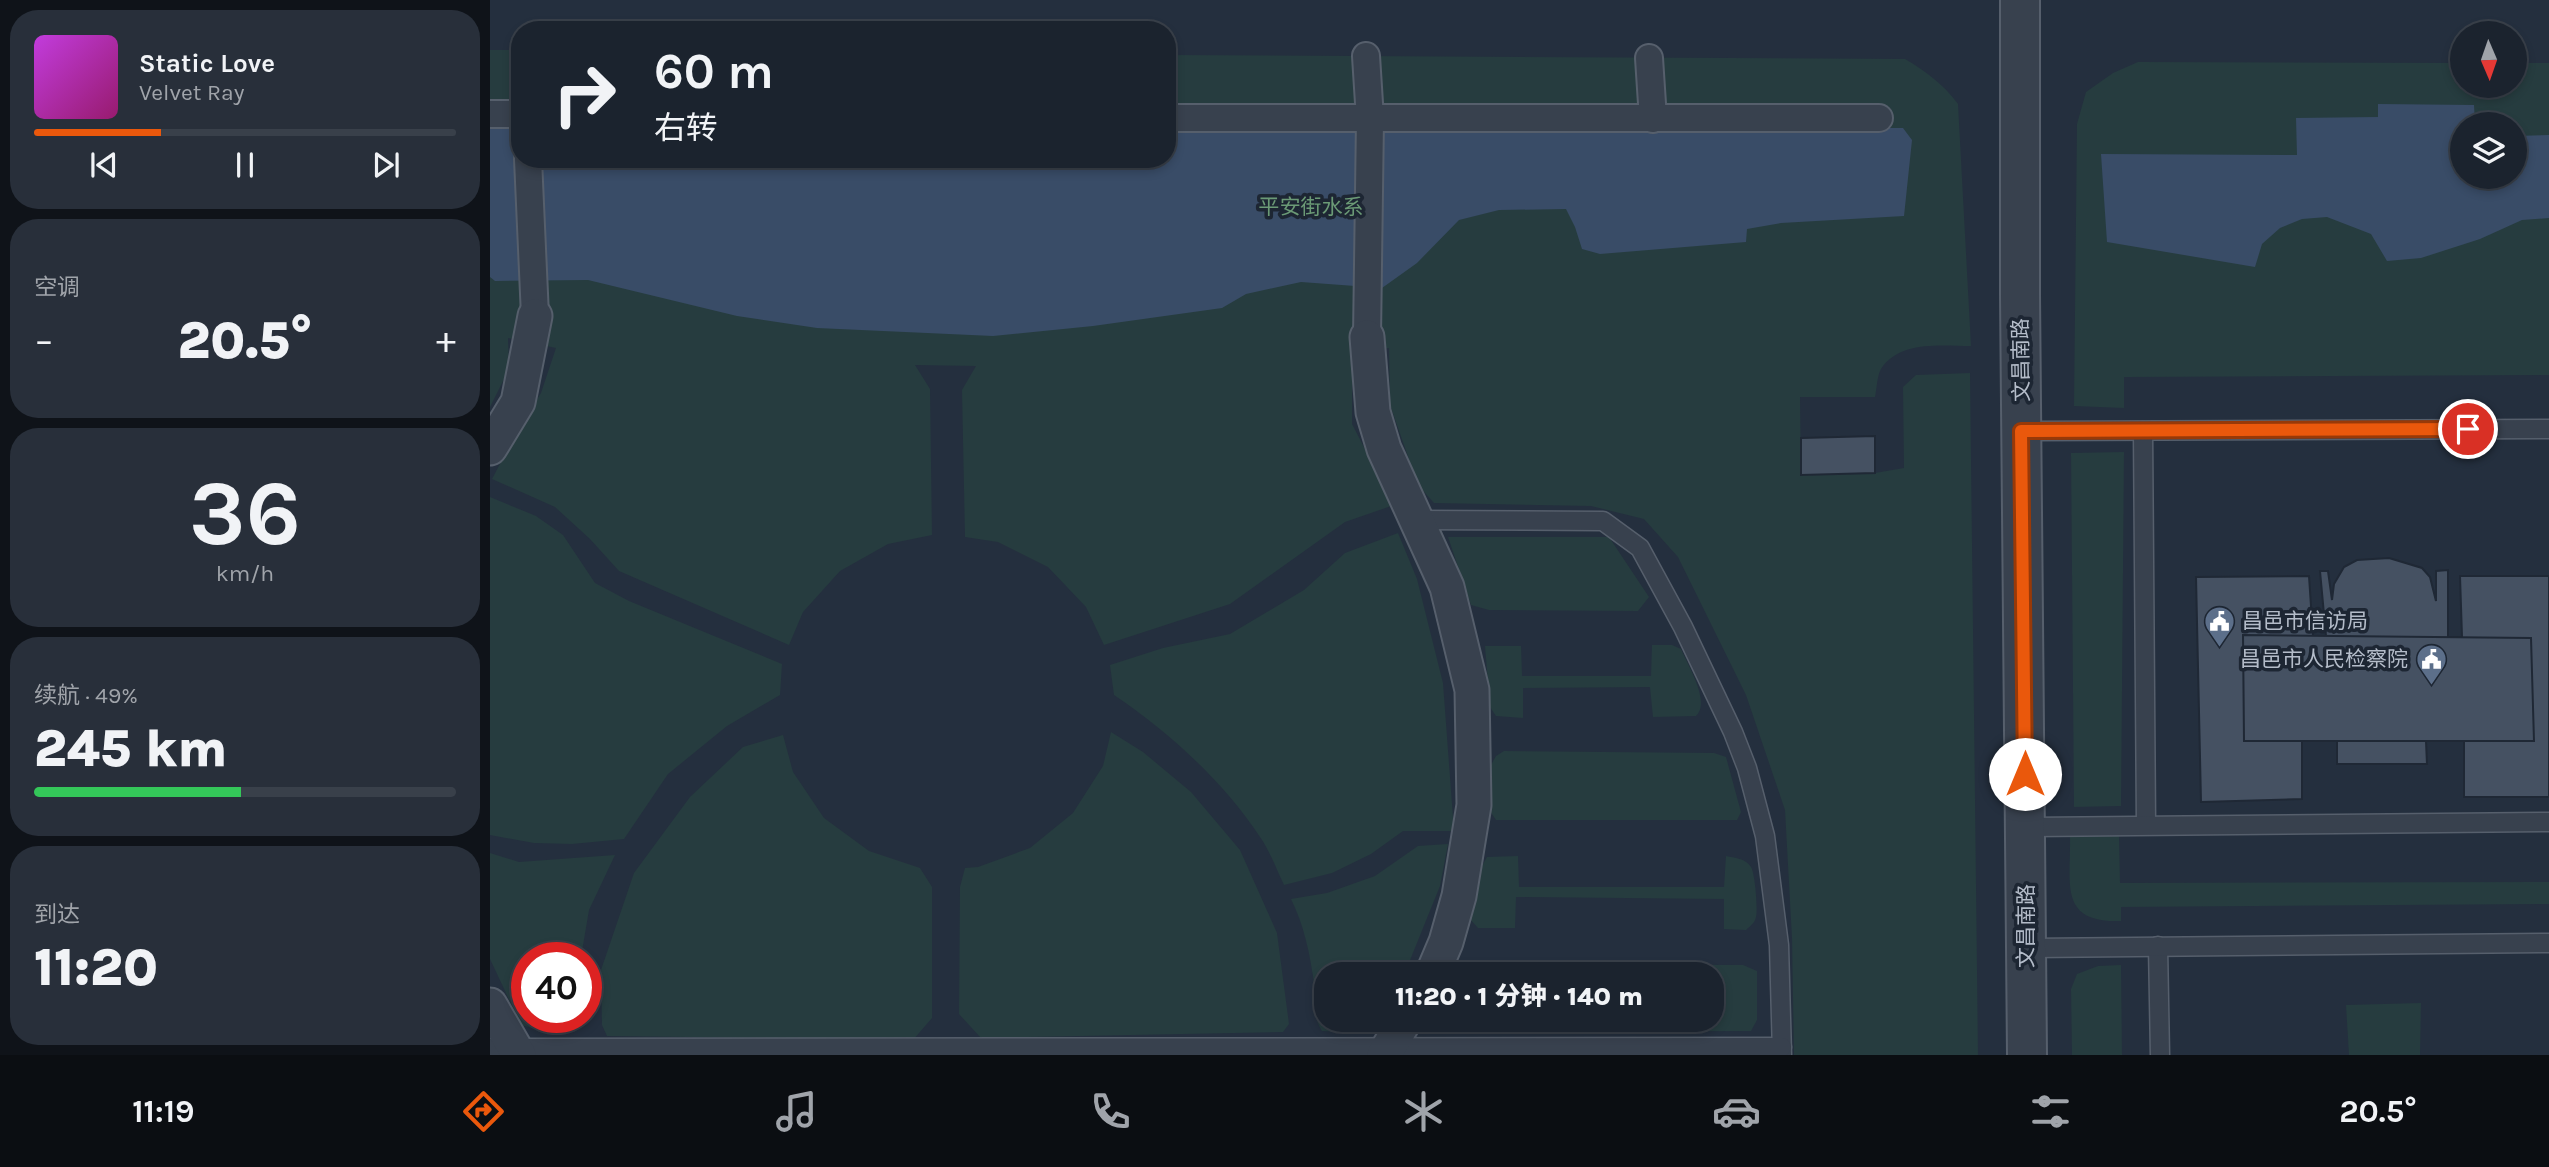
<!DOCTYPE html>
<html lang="zh">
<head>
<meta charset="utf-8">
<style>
  :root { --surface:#1b232e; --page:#282f3a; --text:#f1f3f6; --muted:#a0a4aa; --line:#39404a; --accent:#ea580c }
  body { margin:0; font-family:Karla,"Noto Sans SC",sans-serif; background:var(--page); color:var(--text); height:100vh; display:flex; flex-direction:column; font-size:26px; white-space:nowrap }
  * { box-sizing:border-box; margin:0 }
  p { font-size:23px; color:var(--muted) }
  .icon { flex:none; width:38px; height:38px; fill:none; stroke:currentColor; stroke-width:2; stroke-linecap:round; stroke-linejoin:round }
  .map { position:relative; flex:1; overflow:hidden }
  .side { display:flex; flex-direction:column; gap:10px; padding:10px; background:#0f1319; width:490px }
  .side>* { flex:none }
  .hud { position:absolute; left:21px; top:21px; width:665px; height:147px; border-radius:28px; box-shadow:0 4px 10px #0003,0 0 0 2px var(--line); background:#1b232e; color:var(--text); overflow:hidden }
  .needle { width:46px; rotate:178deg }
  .fabs { position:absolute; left:1960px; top:21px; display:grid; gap:14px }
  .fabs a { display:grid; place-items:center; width:77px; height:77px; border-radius:50%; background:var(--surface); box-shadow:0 4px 10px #0003,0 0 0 2px var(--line); font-size:35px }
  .speed { position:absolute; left:21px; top:942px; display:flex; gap:14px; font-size:35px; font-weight:700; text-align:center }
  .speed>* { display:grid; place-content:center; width:91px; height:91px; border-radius:50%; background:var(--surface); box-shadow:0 4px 10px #0003,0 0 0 2px var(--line); line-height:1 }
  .speed .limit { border:10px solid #d22; background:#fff; color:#111 }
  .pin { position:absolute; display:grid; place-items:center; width:60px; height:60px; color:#fff; margin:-30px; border:4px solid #fff; border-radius:50%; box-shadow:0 2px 7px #0007 }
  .me { position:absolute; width:77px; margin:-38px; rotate:0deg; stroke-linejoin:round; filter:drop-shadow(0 0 5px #0008) }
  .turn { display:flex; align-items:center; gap:24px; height:147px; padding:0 28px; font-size:32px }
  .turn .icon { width:91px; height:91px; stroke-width:2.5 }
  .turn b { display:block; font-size:49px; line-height:60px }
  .big { font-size:52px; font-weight:800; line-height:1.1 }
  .side .card { flex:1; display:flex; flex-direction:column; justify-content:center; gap:10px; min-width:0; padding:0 24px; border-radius:28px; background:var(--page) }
  .side .dial { align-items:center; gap:0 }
  .dial b { font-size:91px; line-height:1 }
  .song { display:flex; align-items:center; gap:21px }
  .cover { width:84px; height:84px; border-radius:10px; background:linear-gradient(135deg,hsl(290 70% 55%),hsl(320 70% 35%)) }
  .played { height:7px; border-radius:4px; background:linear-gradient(90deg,var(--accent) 30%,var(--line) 30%) }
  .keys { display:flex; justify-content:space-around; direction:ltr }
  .heat { display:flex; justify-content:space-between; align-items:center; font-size:38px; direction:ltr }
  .charge { height:10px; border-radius:5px; background:linear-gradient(90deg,#34c759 49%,var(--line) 0) }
  .trip { position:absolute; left:824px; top:962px; width:410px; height:70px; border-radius:28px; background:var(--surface); box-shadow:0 4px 10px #0003,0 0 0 2px var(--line); font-weight:800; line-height:70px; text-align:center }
  .dock { display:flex; height:112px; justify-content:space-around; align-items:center; background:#0b0e12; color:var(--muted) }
  .dock .icon { width:49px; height:49px }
  .dock .active { color:var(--accent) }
  .dock b { font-size:32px; color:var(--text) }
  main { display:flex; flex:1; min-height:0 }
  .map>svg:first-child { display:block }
  .green { fill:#263c3f; fill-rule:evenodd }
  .water { fill:#394c67 }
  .building { fill:#455162; stroke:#1f2835; stroke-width:2 }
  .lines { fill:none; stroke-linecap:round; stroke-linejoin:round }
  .service-casing { stroke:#565f6c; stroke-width:21 }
  .pedestrian-casing { stroke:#565f6c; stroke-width:30 }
  .minor-casing { stroke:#565f6c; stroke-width:37 }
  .tertiary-casing { stroke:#565f6c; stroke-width:42 }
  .service { stroke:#38414e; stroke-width:18 }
  .pedestrian { stroke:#38414e; stroke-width:26 }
  .minor { stroke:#38414e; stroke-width:33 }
  .tertiary { stroke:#38414e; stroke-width:38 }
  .route-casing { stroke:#983908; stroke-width:18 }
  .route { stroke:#ea580c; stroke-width:12 }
  .labels { text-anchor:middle; stroke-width:7; stroke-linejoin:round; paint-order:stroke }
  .park-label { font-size:21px; fill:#6b9a76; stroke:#1d2633 }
  .street-label { font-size:21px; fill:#b4bcc9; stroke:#1d2633 }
  .poi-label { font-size:21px; fill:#b4bcc9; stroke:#1d2633; text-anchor:start }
</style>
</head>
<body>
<main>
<section class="side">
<div class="card">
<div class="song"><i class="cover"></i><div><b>Static Love</b><p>Velvet Ray</p></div></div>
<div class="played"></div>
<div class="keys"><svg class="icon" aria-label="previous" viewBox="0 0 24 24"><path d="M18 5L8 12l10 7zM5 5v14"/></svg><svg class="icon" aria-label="pause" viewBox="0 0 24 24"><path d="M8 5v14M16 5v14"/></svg><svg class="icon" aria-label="next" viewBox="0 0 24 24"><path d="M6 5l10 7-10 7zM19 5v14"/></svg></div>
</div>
<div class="card"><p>空调</p>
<div class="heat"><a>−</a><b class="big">20.5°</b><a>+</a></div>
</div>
<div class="card dial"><b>36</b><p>km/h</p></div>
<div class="card"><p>续航 · 49%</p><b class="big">245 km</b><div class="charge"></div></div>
<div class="card"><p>到达</p><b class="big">11:20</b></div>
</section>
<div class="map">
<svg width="2059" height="1055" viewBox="0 0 2059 1055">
  <rect width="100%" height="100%" fill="#242f3e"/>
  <g class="green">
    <path d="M0,50H30V159H677V55L1415,59C1437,72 1453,84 1468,104L1481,346C1451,346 1410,340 1391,369C1387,376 1387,388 1385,397H1310L1311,475L1385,473L1414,468L1413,387L1426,375L1480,373L1488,1055H1304L1302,938L1295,810L1256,695L1188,557L1154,519L1101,506L944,503L928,485L900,405L899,348L862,354V424L904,505L855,522L740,604L614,645L596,607L558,567L508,542L475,537L472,390L486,366L425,365L440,389L442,535L398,544L350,571L313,612L299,645L129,571L100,539L65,507L2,479L29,428L51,393L66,348L18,338L19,369L0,407Z"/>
    <path d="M1648,62L1972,63V86H2025V63H2059V375L1634,377V408L1584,406L1587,124L1596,92L1623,73ZM1972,124H2025V177H1972Z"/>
    <path d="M1634,452L1631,806L1584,807L1581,453Z"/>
    <path d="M0,497L46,516L73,535L105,583L139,601L292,664L290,695L237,726L178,774L134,839L82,844L44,843L0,835Z"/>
    <path d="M908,533L927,579L953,683L964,831H913L881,854L842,873L794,885C786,869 780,851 770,837C733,781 679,732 624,695L620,665L673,648L740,634L814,590L855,553Z"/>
    <path d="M958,537H1119L1159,597L1148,611L999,610L981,605Z"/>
    <path d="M1162,645H1182L1191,649C1198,666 1221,702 1206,716L1163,717L1160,687L1033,688V718L1006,716L1000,707L995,646H1031L1032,676H1161Z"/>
    <path d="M621,732L653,752L701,792L750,850L787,933L799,1024L793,1032L491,1038L469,1014L470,887L475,868L488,867L540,848L583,813L613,766Z"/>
    <path d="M293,735L303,772L334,818L379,851L430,868L442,887V1018L423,1040L117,1036L112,1025L111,970L144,873L200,797L253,747Z"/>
    <path d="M1014,751L1224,753L1236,757L1251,812L1247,820H1006L1000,811L1001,765L1006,756Z"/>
    <path d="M1629,836L1630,883L2059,882V904L1631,907V921C1568,923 1581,884 1580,837Z"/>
    <path d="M958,844L950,886L914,975H836V1020H892L879,1033L832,1031C823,1018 826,999 824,983C820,954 814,925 801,899L837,893L885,876L928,846Z"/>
    <path d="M0,853L29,862L125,855L99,910L91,957H37V1017H84V1029L64,1034L31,1025L0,959Z"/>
    <path d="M1028,856L1029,887H1234L1236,856C1245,858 1255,858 1261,867C1265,873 1268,909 1266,917C1265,923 1260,926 1256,930L1234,929V899L1026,897L1025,928H988L979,918L978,912L992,866L997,857Z"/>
    <path d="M963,964L1253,965L1267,971V1020L1261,1031L947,1032L937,1026L935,1020H1222V975H956Z"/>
    <path d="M1631,965L1632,1055H1582L1581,989L1587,974L1608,966Z"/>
    <path d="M1931,1003L1930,1055H1859L1856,1005Z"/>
  </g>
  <g class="water">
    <path d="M1888,104L1984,105L1985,124H1972V177H2025V136L2059,135V218L2032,220L1990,239L1931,258L1897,261L1881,234L1837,217L1812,219L1790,228L1772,244L1765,267L1617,242L1611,154L1807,155L1806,118L1888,117Z"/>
    <path d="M0,127H30V159H677V127L1413,128L1422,140L1414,216L1291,223L1257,229L1256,242L1110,254L1092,249L1085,227L1076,209L1009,210L969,220L927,263L892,288L811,282L756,294L732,308L603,326L503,336L327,328L247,316L98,280L5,281L0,277Z"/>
  </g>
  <g class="building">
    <path d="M1385,436V473L1311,475V438Z"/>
    <path d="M1899,558L1932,568L1940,577L1946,601V571L1958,570V637H1972L1970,576H2059V797H1974V741H1936L1937,764H1847V741H1812V799L1711,802L1706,577L1819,576L1823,636H1836L1830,571H1838L1842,600L1844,584L1854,567L1867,560Z"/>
    <path d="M1753,635L2041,638L2044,741H1754Z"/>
  </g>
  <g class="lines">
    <defs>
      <g id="service">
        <path d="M1531,431L2059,429"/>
        <path d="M1653,431L1656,825"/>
        <path d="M926,520L1113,521L1150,548L1193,627L1243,732L1257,768L1275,836L1289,945L1292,1055"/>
        <path d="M1536,827L2059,822"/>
        <path d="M1668,946L1670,1055"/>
        <path d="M1537,948L2059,943"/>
        <path d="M0,1048L1292,1047"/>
      </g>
      <g id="pedestrian">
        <path d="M876,56L880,119L877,337"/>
        <path d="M1159,58L1163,119"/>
        <path d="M0,114H30"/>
        <path d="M677,118H1389"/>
        <path d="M38,159L45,316"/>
      </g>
      <g id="minor">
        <path d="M877,337L883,412L894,449L957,587L982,690L984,805L969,896L956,942L942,975"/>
        <path d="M0,448L28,402L45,316"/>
        <path d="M0,1005L29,1055"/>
        <path d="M894,1055L915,1020"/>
      </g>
      <path id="tertiary" d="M1530,0V295L1537,1055"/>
    </defs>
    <use href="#service" class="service-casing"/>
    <use href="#pedestrian" class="pedestrian-casing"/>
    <use href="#minor" class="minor-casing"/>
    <use href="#tertiary" class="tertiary-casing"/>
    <use href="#service" class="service"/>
    <use href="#pedestrian" class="pedestrian"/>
    <use href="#minor" class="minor"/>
    <use href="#tertiary" class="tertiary"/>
  </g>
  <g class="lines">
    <defs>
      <path id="route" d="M1535,774L1531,431L1978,429"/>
    </defs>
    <use href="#route" class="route-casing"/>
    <use href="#route" class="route"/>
  </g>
  <defs>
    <symbol id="civic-pin" viewBox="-11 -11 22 30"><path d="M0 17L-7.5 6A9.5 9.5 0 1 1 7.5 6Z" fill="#5c6f8a" stroke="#1d2633"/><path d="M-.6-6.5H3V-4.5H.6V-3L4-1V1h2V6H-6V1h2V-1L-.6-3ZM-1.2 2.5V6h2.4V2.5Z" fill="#fff"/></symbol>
  </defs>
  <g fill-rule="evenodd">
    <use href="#civic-pin" x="1712" y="604" width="35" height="47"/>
    <use href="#civic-pin" x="1924" y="642" width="35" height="47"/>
  </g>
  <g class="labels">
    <g class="park-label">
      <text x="821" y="214">平安街水系</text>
    </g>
    <g class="street-label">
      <text transform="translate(1531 360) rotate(-91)" y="7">文昌南路</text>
      <text transform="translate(1536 926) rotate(-90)" y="7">文昌南路</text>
    </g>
    <g class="poi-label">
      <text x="1752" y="628">昌邑市信访局</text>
      <text x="1918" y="666" text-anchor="end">昌邑市人民检察院</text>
    </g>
  </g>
</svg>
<div class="fabs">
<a><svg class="needle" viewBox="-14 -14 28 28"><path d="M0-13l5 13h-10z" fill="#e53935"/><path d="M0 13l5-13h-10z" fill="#a0a4aa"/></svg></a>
<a><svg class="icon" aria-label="layers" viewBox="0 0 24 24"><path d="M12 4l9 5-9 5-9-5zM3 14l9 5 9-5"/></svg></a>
</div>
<div class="speed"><div class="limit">40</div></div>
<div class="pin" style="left:1978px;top:429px;background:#d93025"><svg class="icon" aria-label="arrive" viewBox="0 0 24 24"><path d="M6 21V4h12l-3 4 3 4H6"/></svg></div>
<svg class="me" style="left:1535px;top:774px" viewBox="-20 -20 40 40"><circle r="19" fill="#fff"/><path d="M0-13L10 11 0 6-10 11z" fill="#ea580c"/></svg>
<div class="trip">11:20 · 1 分钟 · 140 m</div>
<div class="hud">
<div class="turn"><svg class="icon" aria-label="right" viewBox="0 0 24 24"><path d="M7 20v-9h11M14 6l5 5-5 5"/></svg><div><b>60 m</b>右转</div></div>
</div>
</div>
</main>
<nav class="dock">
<b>11:19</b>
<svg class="icon active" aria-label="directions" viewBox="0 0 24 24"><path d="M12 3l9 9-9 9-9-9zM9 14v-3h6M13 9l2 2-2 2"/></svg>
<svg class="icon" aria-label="music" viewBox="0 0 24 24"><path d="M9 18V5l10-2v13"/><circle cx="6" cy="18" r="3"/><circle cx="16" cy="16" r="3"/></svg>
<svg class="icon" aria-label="phone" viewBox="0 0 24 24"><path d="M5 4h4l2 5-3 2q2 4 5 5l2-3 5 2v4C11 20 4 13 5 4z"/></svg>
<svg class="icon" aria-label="climate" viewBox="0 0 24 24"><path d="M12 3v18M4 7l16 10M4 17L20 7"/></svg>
<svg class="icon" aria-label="car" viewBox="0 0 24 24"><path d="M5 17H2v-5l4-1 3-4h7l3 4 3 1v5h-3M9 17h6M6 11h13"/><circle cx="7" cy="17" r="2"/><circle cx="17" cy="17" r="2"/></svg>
<svg class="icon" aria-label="filters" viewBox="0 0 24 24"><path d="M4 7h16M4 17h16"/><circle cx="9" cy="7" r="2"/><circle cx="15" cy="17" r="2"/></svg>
<b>20.5°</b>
</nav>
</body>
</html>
